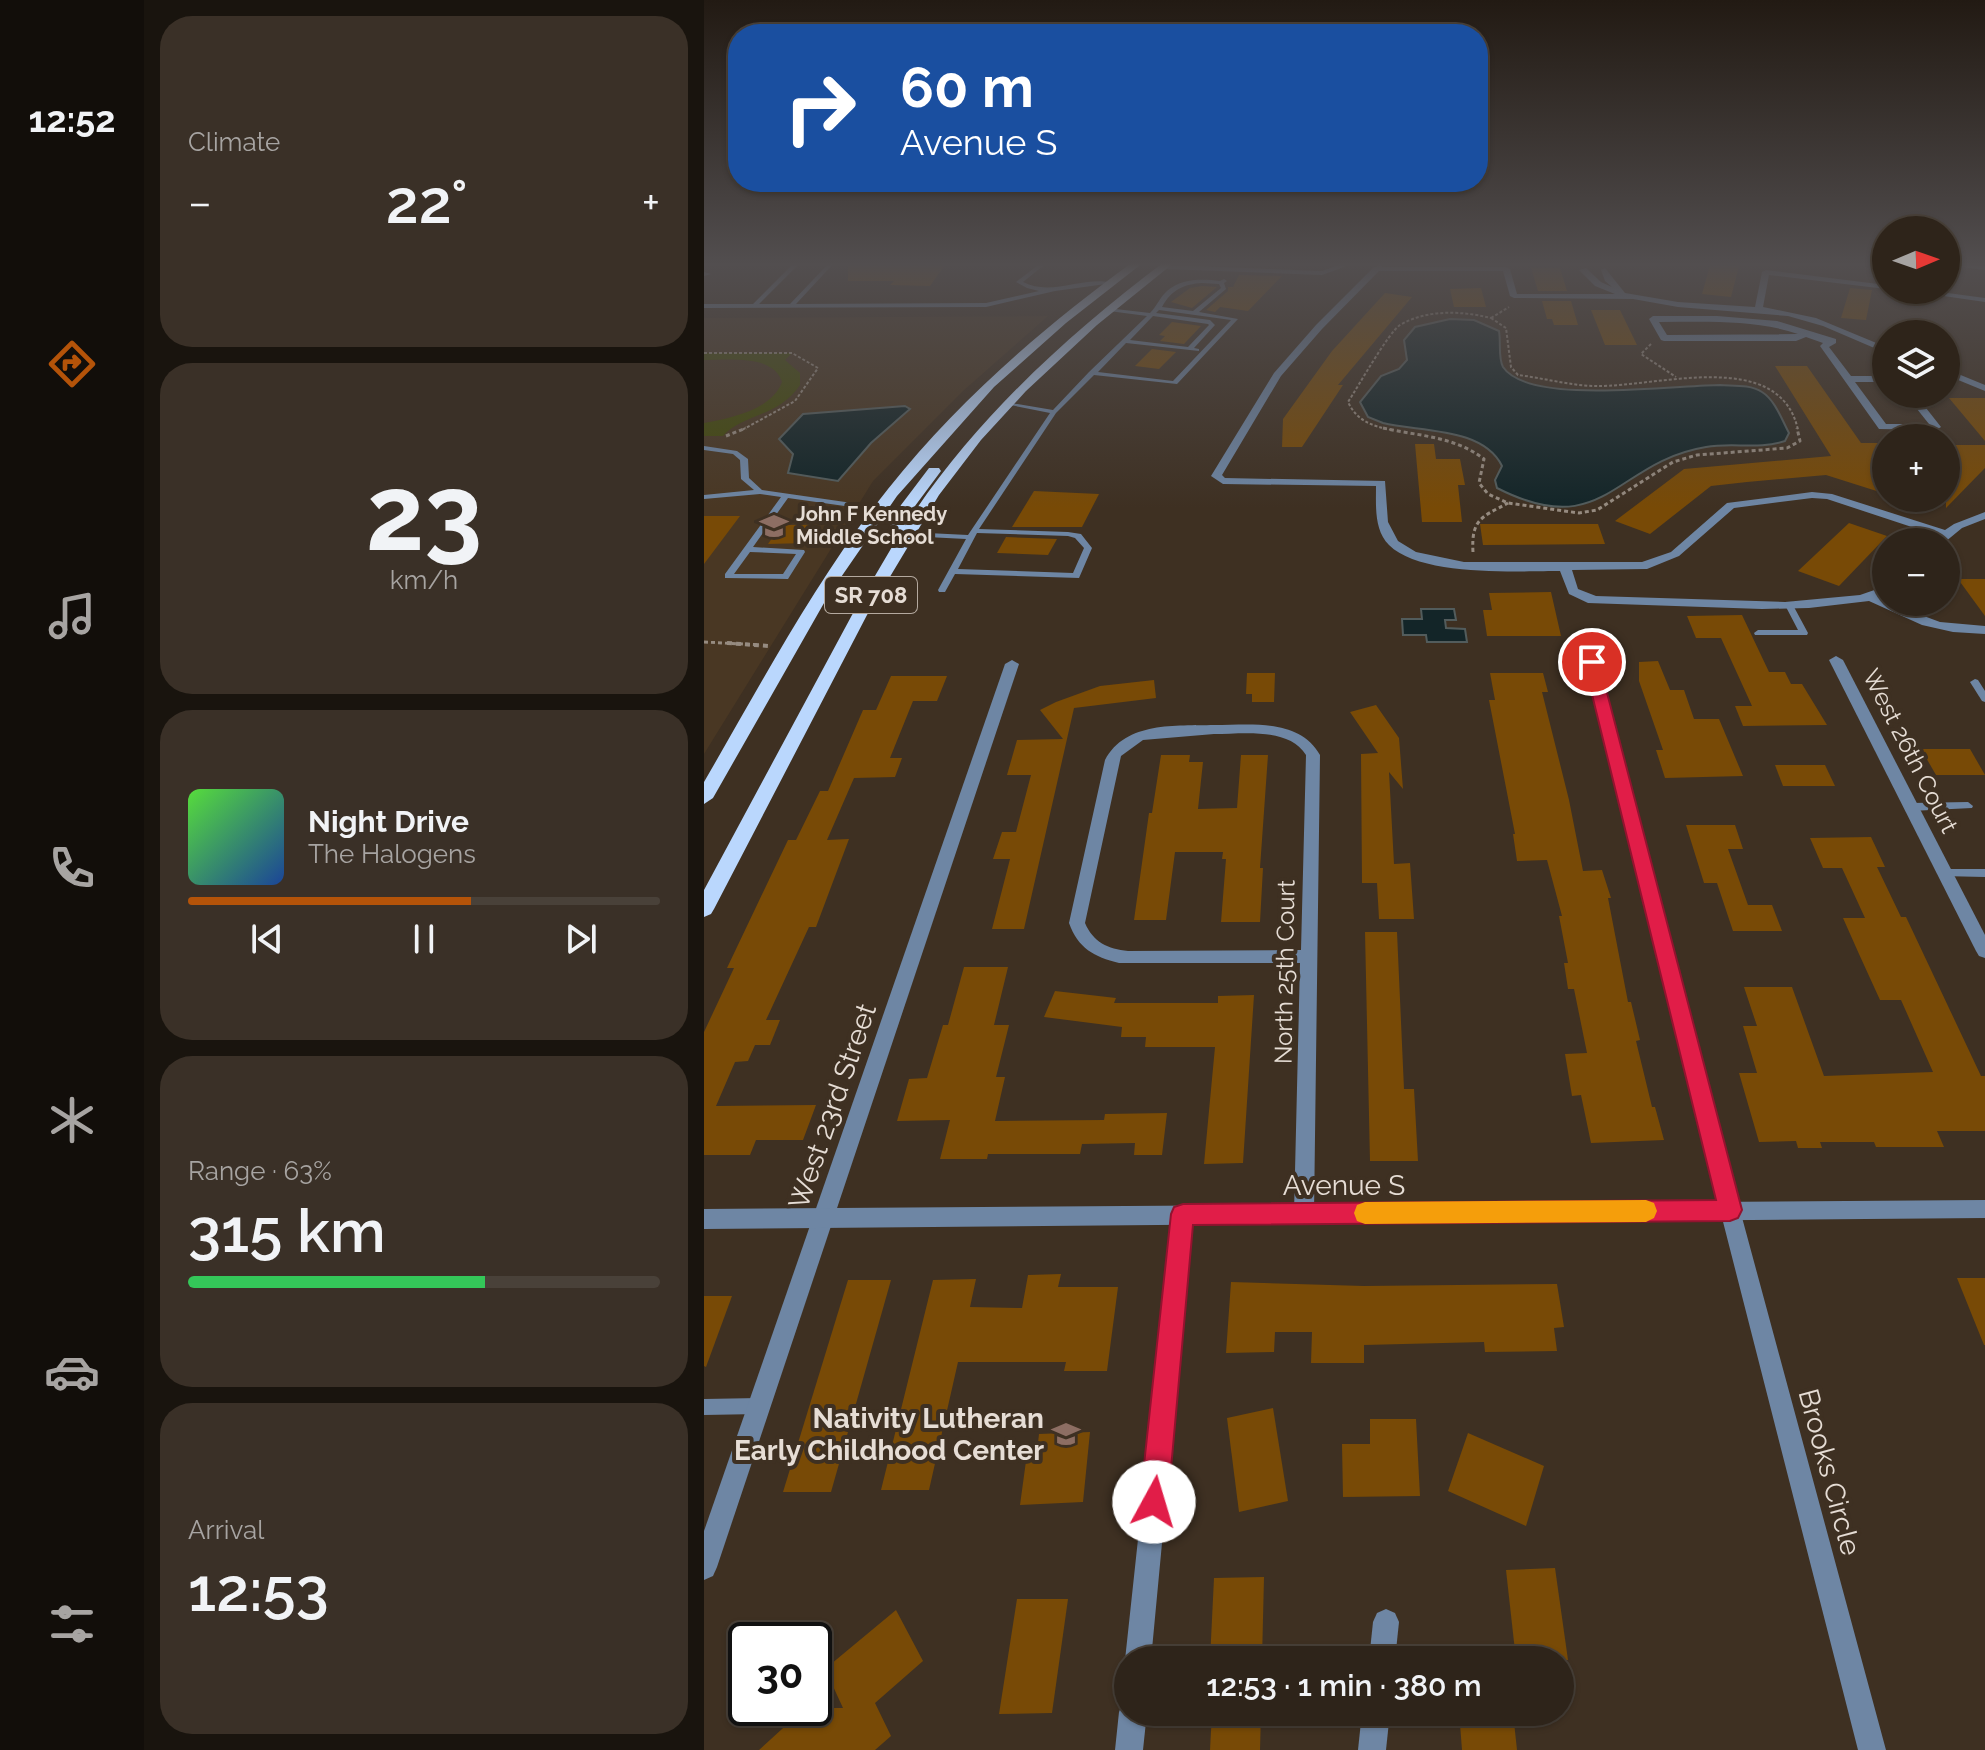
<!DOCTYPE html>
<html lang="en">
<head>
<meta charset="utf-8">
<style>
  :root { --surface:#2e241a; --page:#3a3027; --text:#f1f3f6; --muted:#a7a4a2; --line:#494139; --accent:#b45309 }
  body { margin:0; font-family:Raleway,sans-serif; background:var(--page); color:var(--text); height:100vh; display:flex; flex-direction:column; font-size:30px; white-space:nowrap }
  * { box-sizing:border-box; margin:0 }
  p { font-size:26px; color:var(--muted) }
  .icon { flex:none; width:44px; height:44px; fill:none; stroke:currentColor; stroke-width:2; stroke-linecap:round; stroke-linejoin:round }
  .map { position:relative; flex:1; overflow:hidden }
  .panel { display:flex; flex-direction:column; gap:16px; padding:16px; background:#19140e; width:560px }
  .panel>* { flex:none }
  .banner { position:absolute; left:24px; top:24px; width:760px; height:168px; border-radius:32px; box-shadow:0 2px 6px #0004,0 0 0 2px var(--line); background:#1a4fa0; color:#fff; overflow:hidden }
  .needle { width:52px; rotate:88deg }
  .controls { position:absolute; left:1168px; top:216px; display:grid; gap:16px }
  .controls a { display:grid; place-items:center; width:88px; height:88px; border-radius:50%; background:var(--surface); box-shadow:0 2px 6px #0004,0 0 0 2px var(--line); font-size:40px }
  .speed { position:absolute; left:24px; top:1622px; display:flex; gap:16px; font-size:40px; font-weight:700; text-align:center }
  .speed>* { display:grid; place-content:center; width:104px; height:104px; border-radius:50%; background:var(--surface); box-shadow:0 2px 6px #0004,0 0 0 2px var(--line); line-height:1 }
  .speed .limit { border:4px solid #111; border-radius:12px; background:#fff; color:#111 }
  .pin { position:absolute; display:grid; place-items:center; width:68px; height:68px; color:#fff; margin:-34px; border:4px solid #fff; border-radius:50%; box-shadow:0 2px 8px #0007 }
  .me { position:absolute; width:88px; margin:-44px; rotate:6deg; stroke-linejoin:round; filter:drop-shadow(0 0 6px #0008) }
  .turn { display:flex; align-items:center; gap:28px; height:168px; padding:0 40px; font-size:36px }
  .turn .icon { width:104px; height:104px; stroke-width:2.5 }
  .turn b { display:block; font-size:56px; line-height:68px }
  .big { font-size:60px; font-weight:600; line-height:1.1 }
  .panel .card { flex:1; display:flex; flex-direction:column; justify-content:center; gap:12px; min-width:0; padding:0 28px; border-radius:32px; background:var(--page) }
  .panel .dial { align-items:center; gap:0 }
  .dial b { font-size:104px; line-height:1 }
  .song { display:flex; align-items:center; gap:24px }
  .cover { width:96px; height:96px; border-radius:12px; background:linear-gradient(135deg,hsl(110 70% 55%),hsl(220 70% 35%)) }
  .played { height:8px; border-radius:4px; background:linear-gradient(90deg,var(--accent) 60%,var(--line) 60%) }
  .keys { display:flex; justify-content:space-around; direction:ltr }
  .heat { display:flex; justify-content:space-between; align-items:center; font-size:44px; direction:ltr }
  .charge { height:12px; border-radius:6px; background:linear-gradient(90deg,#34c759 63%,var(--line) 0) }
  .trip { position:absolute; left:410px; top:1646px; width:460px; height:80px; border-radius:40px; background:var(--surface); box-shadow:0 2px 6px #0004,0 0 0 2px var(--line); font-weight:600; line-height:80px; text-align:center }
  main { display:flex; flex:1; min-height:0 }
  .tab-bar { display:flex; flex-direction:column; width:144px; justify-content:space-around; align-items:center; background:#120e0a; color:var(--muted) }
  .tab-bar .icon { width:56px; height:56px }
  .tab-bar .selected { color:var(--accent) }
  .tab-bar b { font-size:36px; color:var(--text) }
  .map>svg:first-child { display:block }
  .built { fill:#493723 }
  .green { fill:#43490a }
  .water { fill:#132528; stroke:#525c5c; stroke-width:2 }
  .building { fill:#784a06 }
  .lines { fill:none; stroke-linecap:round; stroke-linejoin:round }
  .path-far2 { stroke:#968b80; stroke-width:2; stroke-dasharray:3 2; stroke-linecap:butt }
  .path-far1 { stroke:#968b80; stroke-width:3; stroke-dasharray:4 3; stroke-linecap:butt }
  .path { stroke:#968b80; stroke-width:4; stroke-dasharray:5 4; stroke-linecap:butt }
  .service { fill:#6e86a4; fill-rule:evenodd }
  .minor { fill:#6e86a4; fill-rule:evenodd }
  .tertiary { fill:#6e86a4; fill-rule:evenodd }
  .primary { fill:#bad7fd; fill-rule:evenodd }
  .route { fill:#e11d48; stroke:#92132f; stroke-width:2 }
  .slow { fill:#f59e0b }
  .labels { text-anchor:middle; stroke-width:8; stroke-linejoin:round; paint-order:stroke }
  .far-poi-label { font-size:20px; font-weight:bold; fill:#e6ddd5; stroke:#3e3022; text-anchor:start }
  .shield { fill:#3e3022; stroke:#b4a99f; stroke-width:2 }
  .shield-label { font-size:22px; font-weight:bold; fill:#e6ddd5 }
  .street-label { font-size:24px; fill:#e6ddd5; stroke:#3e3022 }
  .near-street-label { font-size:28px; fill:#e6ddd5; stroke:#3e3022 }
  .near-poi-label { font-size:28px; font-weight:bold; fill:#e6ddd5; stroke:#3e3022; text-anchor:end }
</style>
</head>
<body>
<main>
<nav class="tab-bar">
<b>12:52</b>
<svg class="icon selected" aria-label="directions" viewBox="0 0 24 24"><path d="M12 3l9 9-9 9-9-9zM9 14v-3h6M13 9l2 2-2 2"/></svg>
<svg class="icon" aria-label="music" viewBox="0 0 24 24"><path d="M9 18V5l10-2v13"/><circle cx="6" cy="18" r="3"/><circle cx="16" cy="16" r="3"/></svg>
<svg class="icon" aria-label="phone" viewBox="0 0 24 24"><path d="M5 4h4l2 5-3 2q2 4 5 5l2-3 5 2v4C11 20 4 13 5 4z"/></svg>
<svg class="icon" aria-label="climate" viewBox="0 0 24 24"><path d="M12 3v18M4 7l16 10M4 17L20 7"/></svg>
<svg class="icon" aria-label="car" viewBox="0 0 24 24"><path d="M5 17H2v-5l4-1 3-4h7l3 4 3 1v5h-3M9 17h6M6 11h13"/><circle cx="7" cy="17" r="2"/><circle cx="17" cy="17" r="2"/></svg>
<svg class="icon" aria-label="filters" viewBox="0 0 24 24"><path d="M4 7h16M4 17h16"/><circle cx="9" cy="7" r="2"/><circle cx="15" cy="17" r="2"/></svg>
</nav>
<section class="panel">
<div class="card"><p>Climate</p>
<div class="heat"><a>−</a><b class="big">22°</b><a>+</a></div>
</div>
<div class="card dial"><b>23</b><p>km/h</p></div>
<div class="card">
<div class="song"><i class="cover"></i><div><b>Night Drive</b><p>The Halogens</p></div></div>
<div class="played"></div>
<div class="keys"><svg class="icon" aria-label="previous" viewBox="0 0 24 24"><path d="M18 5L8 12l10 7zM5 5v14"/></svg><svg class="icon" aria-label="pause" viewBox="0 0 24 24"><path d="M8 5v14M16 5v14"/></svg><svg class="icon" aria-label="next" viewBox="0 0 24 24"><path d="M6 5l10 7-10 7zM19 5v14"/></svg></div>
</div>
<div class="card"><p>Range · 63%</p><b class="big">315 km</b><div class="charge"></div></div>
<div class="card"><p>Arrival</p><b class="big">12:53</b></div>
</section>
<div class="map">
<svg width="1281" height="1750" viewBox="0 0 1281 1750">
  <rect width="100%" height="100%" fill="#3e3022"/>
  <path class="built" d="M344,316L259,391L169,481L0,754V318Z"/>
  <path class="green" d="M0,353H88L81,360L96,373V385C75,417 38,414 19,436H0V423C26,418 68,410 78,382C70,354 23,360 0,360Z"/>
  <g class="water">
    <path d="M746,319L770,320L795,331C797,342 794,358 799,367C825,406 972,385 1016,385C1029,386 1046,384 1058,392C1071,400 1078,420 1085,433L1081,441C1054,450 1029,442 1002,447C910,462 901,543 793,488L791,480L798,466C779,427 716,432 679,423L664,417L656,402L677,376L695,369L703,360L700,340L711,327Z"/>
    <path d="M201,406L206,409L167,443L134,481L84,473L89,454L75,439L99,414Z"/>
    <path d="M717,609H750L752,620H741L742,628L761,629L763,642H723L722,635H699L698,619H718Z"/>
  </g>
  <g class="building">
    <path d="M144,262H243L226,286L186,285L190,281H144Z"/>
    <path d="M1007,262H1036L1027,297L998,294Z"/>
    <path d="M827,268H856L863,291H834Z"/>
    <path d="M535,275L578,276L544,311L516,307L511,312L502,310L524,291V287H529Z"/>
    <path d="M498,286L513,287L488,308L467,302L486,288Z"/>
    <path d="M777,288L782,307H750L746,289Z"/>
    <path d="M1146,288L1168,290L1162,320L1137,318Z"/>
    <path d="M681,293L708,297L634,385H639L598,447H578L579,419L628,351Z"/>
    <path d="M838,301H867L874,325H850L848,319H843Z"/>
    <path d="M887,310H916L933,345H901Z"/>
    <path d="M468,322L497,326L480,344L456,341L461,336L455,335Z"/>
    <path d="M448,349L472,352L455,369L431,366Z"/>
    <path d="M1071,366H1103L1157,443H1182V494L1122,475L1043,482L1007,486L946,534L911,521L980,469L1127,456Z"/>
    <path d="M1245,398H1281V441Z"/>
    <path d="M711,444H730L732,459H756L761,485H754L758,522H718Z"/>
    <path d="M1242,445H1281V468L1242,508Z"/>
    <path d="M330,491L395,494L378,527H308Z"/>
    <path d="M0,516H36L0,564Z"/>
    <path d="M1145,523L1183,536L1135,586L1094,571Z"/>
    <path d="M776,524H894L901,544L779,545Z"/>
    <path d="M77,525H115L104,543L64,544Z"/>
    <path d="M302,537L353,539L344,555L293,553Z"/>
    <path d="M1254,579H1281V616Z"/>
    <path d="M847,592L857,636H783L779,610H788L785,593Z"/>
    <path d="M1038,615L1065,672H1081L1087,684H1098L1123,725L1039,726L1031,706H1048L1017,638H992L983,616Z"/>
    <path d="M954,661L966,690H980L990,719H1015L1039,776L961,778L952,750H959L935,681V662Z"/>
    <path d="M543,673H571L570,702H548V694H542Z"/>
    <path d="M786,673H839L844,692H838L865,800L879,871L898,870L907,898H904L924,1002H927L936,1040L932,1041L948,1107H951L960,1140L887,1143L877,1095L868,1096L861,1054L883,1053L870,989H864L860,963H864L855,916H858L843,860L813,861L809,834H811L785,700H791Z"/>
    <path d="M187,676H243L233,701H209L186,758H198L191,777L150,778L123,840L145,839L112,927H105L62,1020H76L66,1045H51L44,1061L31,1062L12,1106L112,1105L99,1140H52L46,1155H0V1032L30,968H23L84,840H92L116,791H124L159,710H172Z"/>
    <path d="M450,680L452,698L370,708L320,929H288L306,859H289L298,832H312L327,775H303L313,740L359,739L336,710L352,702L396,686Z"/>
    <path d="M672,705L695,738L699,789L685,772L690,864L706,863L710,919H675L673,883H658L657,754L674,753L646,712Z"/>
    <path d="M1217,749H1266L1281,775H1232Z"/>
    <path d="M457,755H486L485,762H499L494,809L533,808L537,755H564L556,868H559L556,922H517L522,859H518L519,852H471L462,920H430L445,813H448Z"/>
    <path d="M1071,765H1121L1131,786H1079Z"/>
    <path d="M982,825H1031L1039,849H1024L1044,905H1068L1078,931H1029L1013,883H1000Z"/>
    <path d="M1167,837L1181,867H1173L1197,917H1202L1277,1076H1281V1131H1233L1240,1147H1172L1170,1142H1116L1118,1148H1094L1092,1141L1055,1142L1035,1073H1053L1039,1026H1053L1040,987H1088L1120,1076L1229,1072L1197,1000H1176L1155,954L1139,918H1161L1138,868H1119L1106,838Z"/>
    <path d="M661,932H693L700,1089H710L714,1161H666Z"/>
    <path d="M260,967H304L290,1025H305L292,1077H301L291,1121L400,1120L401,1114L463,1113L458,1155H430L431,1143L378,1144L376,1154H284L283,1159H236L246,1120L193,1121L205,1079L223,1078L239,1025H244Z"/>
    <path d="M351,991L412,998L410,1003H514V996L550,995L539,1163L500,1164L511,1047H441L442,1037H417L418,1027L340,1017Z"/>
    <path d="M357,1274L354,1287H414L403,1371H360L362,1362H254L225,1490H177L229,1280L272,1279L266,1307L318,1308L324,1275Z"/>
    <path d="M1253,1278H1281V1345H1280Z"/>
    <path d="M144,1280H187L127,1492H79Z"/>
    <path d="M527,1282L660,1286L853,1284L860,1327L850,1328L853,1351L781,1352L780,1342L660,1345V1363H607L608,1332H571L570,1352L522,1353Z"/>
    <path d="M0,1296H28L2,1367L0,1366Z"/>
    <path d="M569,1408L584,1501L535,1512L523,1418Z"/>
    <path d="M666,1419H712L716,1496L639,1497L638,1444H666Z"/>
    <path d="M386,1432L379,1502L316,1505L322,1461H332L335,1434Z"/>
    <path d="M764,1433L840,1466L822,1526L744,1491Z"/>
    <path d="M851,1568L864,1660H812L802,1570Z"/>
    <path d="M560,1577L558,1660H506L510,1578Z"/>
    <path d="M313,1599H364L348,1713L295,1714Z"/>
    <path d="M192,1610L219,1661L171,1703L187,1736L171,1750H55L101,1708H139L121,1669Z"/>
    <path d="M508,1712H557L556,1750H506Z"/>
    <path d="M810,1722L813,1750H758L756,1724Z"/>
  </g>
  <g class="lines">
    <g class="path-far2">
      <path d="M787,318L802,328L807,367L814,375C840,378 867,386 893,386C953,387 1076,347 1094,430"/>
      <path d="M787,318L805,307"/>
      <path d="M947,344L937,354L972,377"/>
      <path d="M0,353H88L114,368L91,401L38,430"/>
      <path d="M688,430C668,426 653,421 644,402C654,387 684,333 696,325C723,309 758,311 787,318"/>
    </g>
    <g class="path-far1">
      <path d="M679,428C714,436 750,436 780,459L775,483L784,494L804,503L875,513L893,510L969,462L993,455L1083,448L1096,441L1093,428"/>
      <path d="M22,436L42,428"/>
      <path d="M769,552C767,519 778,517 804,503"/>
      <path d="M0,642L56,645"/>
    </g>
    <path class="path" d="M23,643L65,646"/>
    <g class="service">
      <path d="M91,262H97L55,304H86L126,262H131L92,304L282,303L335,291L323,288L312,282L338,262H344L319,282C348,297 380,275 409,283L351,291L282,307L0,308V304H49Z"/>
      <path d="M635,262H641L640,267L618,275L461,269L458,267L461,265L618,271L635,265Z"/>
      <path d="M676,262H681L675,270H671Z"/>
      <path d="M0,272L7,274L0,276Z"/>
      <path d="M520,279L523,281L520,283L522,289L495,312L534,319L473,384L390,375L352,413L275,529L364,532L377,534L388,548L375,578L251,574L241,592H235L234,590L262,539L203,536L199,534L203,532L264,535L346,413L301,404V402L349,410L385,372L443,316L405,311L402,309L403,308L446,313C453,306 456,297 463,291C478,278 498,279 516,281ZM498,283L515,284L517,288L489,311L458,307C467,290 480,284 498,283ZM455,310L527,320L469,381L394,372L422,343L495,351V349L490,348L511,325L506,320L452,313ZM449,316L504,324L505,325L484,347L426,340ZM273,533L364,536L371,538L380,548L369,573L254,569Z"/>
      <path d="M0,446L33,451L44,459L45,478L58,490L176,507L180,509L176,511L84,498L49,547L100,550L101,552L84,579L21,578V574L77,497L56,494L0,499V495L50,490L37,479L36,460L29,454L0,450ZM46,552L92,554L79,574H30Z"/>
      <path d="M1086,604L1090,607L1104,633L1103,635H1051L1050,633L1054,630H1094L1082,607Z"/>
      <path d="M1271,679L1274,680L1281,691V702L1278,701L1266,682Z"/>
      <path d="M1264,802L1269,806L1268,808L1207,811L1202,807L1207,803Z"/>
      <path d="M1241,869H1281V877L1237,876L1236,873L1237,870Z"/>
      <path d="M55,1398L61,1400L63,1406L61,1412L55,1414L0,1415V1399Z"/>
    </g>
    <g class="minor">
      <path d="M670,267H802L806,269L813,294H911L891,286L875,270L882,268L897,282L908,287L901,281L897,270L901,268L921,293L974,302L1051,307L1058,272L1062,270L1182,285V289L1065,275L1059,307L1112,318L1182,347V353L1119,326L1084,316L974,307L929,299L810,298L806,296L799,271H675L618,329L577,376L518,475L521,478L681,481L684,522L694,541L712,552L760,562H938L967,552L1023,503L1108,492L1128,494L1241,530L1250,524L1281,512V519L1258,528L1241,542H1228L1235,536L1123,499L1108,498L1030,508L975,556L943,569L868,570L874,589L892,596L1081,602L1156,595L1182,586V595L1177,597L1182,602L1236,622L1281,626V634L1249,632L1218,625L1165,601L1105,608L1058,609L884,603L865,594L856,571C814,571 717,577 685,545C670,530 672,506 672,486L519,484L507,476L570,373L612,325Z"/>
      <path d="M1198,290H1221L1281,298V302Z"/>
      <path d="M949,316H1013L1073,321L1132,339V343L1125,347L1147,376H1182V382H1151L1182,424H1225L1201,394H1211L1237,427L1232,430L1175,429L1116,346L1119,343L1102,337L1092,341H960L957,340L945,319ZM955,322C1001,322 1050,319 1094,334L963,335Z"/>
      <path d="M1242,369L1281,385V391L1242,375Z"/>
      <path d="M1132,656L1139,660L1281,935V958L1275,956L1272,951L1125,660Z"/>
      <path d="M888,658L895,662L1036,1210L1182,1750H1154L1016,1210L881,662Z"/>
      <path d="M308,660L315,664L13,1567L9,1576L0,1580V1531L301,664Z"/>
      <path d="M510,725C548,725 595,718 616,755L610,1213L607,1220L600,1223L593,1220L590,1213L596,963H415C390,957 374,948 365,923L401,760C422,721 472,726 510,725ZM510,734C539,734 585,727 602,755L597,950L424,951C404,949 389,942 381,923L417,756L439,740Z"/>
      <path d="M479,1204L486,1207L489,1214L447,1660H424V1668L421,1660L469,1214L472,1207Z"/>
      <path d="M682,1609L691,1613L695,1622L691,1660H665L669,1622L673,1613Z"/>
      <path d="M424,1700V1712H443L439,1750H411L415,1712L419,1702Z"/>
      <path d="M658,1712H686L682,1750H654Z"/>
    </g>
    <g class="tertiary">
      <path d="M1242,262L1281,266V270L1242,265Z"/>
      <path d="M1281,1200V1218L0,1229V1209Z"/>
    </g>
    <g class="primary">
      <path d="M429,262H440L362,323L290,387L193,496L124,596L9,798L0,804V782C58,682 112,579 184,489C254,401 338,328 429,262Z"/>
      <path d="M460,262H471L393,325L322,391L277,440L235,495L163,615L10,909L7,914L0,917V890L148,615L195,535L186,527L197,505L225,468H235L237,471L211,506L201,526C270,420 360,338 460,262Z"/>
    </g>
  </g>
  <linearGradient id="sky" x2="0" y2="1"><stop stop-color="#221a13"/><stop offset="0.52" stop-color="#524e4f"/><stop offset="1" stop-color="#524e4f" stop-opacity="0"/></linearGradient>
  <rect width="1281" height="508" fill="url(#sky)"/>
  <path class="route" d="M888,657L895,662L1038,1210L1034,1218L1026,1221L489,1225L464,1502L460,1512L450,1516L440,1512L436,1502L467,1214L470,1207L479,1204L1012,1200L880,662Z"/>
  <path class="slow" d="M942,1200L950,1203L953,1211L950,1218L942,1222L661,1224L653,1221L650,1213L653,1205L661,1202Z"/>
  <defs>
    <symbol id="school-bare" viewBox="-9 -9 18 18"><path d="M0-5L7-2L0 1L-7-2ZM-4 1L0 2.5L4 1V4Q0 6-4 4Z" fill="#8d6e63" stroke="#3e3022" stroke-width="2.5" paint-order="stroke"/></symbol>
  </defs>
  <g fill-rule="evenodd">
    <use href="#school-bare" x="50" y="506" width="40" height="40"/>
    <use href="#school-bare" x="342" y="1414" width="40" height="40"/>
  </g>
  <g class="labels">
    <g class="far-poi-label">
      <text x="92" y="521">John F Kennedy<tspan x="92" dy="23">Middle School</tspan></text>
    </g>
    <rect class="shield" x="121" y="577" width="92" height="36" rx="6"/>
    <g class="shield-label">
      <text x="167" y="603">SR 708</text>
    </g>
    <g class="street-label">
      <text transform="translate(1206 751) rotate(63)" y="8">West 26th Court</text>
      <text transform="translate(581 972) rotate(-89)" y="8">North 25th Court</text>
    </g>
    <g class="near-street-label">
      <text transform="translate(128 1106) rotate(-71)" y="10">West 23rd Street</text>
      <text x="640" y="1195">Avenue S</text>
      <text transform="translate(1126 1472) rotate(75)" y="10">Brooks Circle</text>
    </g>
    <g class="near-poi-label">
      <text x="340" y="1428">Nativity Lutheran<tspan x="340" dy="32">Early Childhood Center</tspan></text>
    </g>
  </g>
</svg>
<div class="controls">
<a><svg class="needle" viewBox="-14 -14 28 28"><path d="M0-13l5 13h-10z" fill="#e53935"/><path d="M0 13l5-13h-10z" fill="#a7a4a2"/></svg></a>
<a><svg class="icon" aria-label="layers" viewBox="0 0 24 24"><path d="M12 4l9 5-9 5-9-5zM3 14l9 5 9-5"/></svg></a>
<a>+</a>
<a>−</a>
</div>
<div class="speed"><div class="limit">30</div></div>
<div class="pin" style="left:888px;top:662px;background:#d93025"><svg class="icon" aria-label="arrive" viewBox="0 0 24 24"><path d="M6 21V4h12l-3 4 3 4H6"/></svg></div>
<svg class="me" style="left:450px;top:1502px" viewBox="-20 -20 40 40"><circle r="19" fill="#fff"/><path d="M0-13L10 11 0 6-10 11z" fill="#e11d48"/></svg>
<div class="trip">12:53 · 1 min · 380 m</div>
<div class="banner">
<div class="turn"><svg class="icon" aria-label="right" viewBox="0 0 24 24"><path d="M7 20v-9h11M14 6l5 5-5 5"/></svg><div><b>60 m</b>Avenue S</div></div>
</div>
</div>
</main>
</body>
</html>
